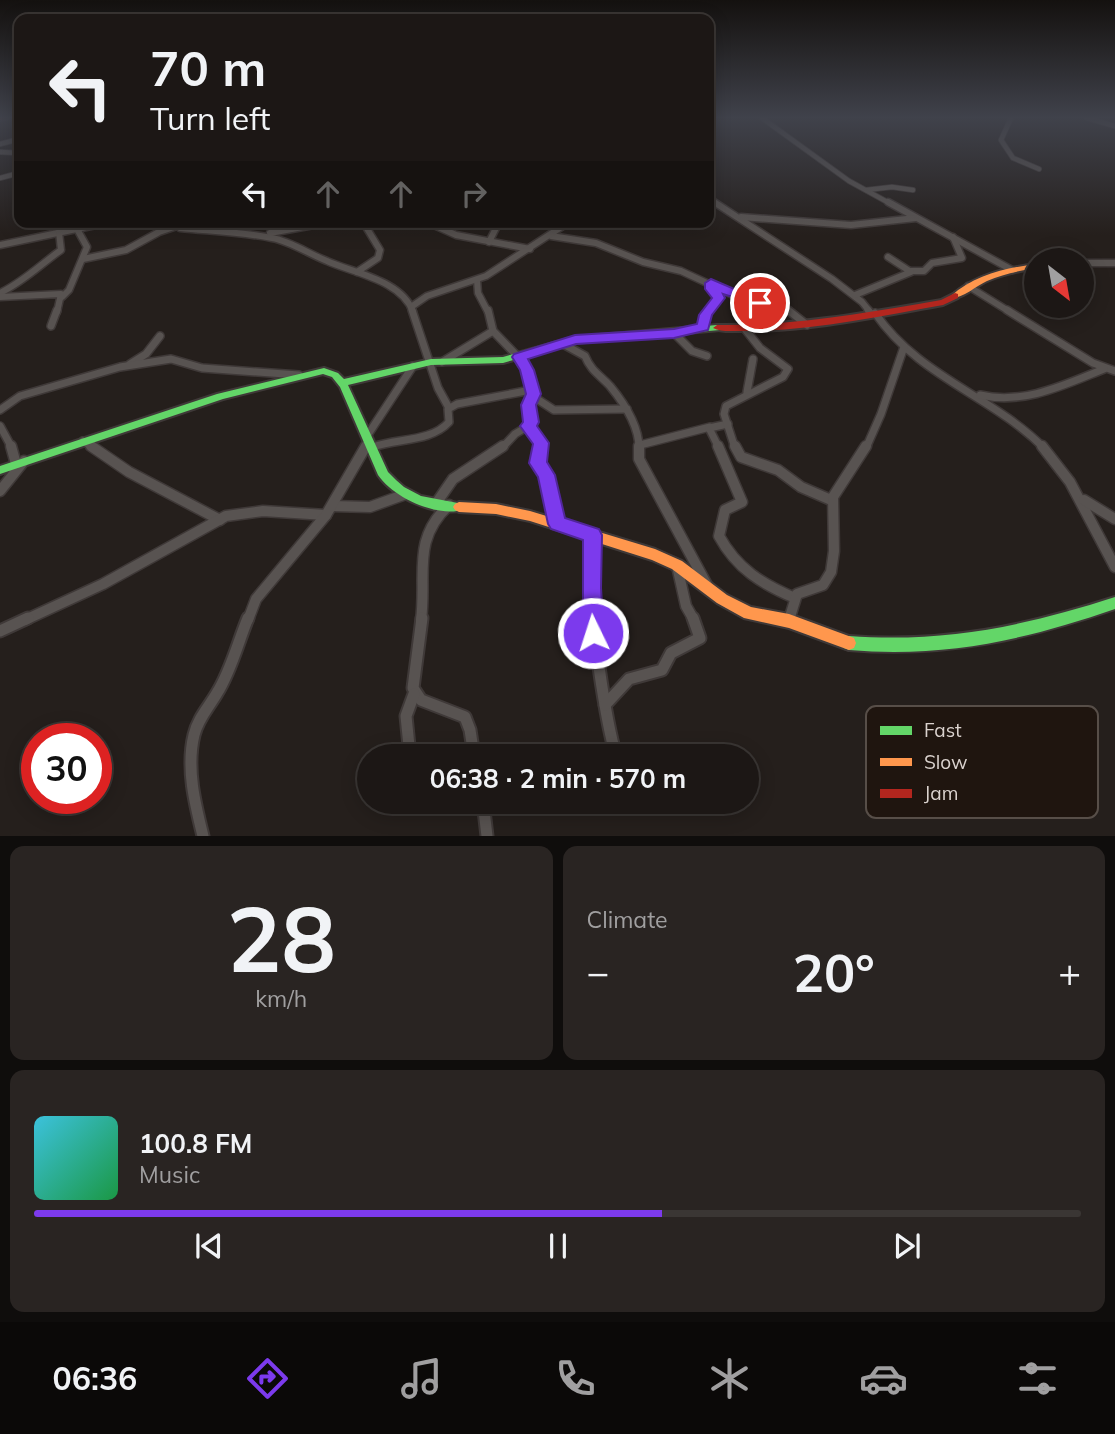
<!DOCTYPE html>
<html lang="en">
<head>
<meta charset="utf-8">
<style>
  :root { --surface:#1c1715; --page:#292422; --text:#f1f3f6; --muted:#a09fa0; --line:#3a3634; --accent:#7c3aed }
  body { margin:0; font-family:Mulish,sans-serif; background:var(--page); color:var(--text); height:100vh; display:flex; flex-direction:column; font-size:26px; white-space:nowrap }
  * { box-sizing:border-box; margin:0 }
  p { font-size:23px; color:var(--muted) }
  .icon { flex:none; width:38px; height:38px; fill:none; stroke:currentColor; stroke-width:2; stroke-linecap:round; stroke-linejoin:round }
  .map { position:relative; height:836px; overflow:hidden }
  .panel { display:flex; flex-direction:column; gap:10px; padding:10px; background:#0f0d0c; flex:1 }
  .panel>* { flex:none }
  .banner { position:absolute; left:14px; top:14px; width:700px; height:214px; border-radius:14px; box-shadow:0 4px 18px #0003,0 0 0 2px var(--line); background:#1c1715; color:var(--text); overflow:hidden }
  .needle { width:46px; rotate:149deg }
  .fabs { position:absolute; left:1024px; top:248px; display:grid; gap:14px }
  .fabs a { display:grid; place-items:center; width:70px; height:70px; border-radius:50%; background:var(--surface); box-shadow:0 4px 18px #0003,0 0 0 2px var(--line); font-size:35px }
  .speed { position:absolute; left:21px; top:723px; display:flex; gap:14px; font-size:35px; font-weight:700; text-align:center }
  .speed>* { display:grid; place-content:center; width:91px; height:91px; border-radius:50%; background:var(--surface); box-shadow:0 4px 18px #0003,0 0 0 2px var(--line); line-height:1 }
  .speed .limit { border:10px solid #d22; background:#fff; color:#111 }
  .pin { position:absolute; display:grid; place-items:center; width:60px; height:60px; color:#fff; margin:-30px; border:4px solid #fff; border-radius:50%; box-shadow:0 2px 7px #0007 }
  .me { position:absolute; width:77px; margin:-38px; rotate:356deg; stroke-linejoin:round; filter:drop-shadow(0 0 5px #0008) }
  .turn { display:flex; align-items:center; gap:24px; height:147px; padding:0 21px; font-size:32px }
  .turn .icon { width:91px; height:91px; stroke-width:2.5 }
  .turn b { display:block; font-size:49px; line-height:60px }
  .lanes { display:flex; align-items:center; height:66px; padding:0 21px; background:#0003; justify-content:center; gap:35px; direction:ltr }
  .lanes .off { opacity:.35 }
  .big { font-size:52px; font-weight:700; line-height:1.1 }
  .panel .card { flex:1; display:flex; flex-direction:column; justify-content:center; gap:10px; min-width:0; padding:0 24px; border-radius:14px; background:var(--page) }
  .panel .dial { align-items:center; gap:0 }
  .dial b { font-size:91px; line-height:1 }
  .song { display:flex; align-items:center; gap:21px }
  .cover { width:84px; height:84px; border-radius:10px; background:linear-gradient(135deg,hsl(190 70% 55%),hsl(140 70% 35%)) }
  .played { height:7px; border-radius:4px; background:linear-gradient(90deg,var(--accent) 60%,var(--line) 60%) }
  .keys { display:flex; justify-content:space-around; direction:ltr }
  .heat { display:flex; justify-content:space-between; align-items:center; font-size:38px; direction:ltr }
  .panel .tiles { flex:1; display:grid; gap:10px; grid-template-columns:1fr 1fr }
  .card:last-child { grid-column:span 2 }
  .trip { position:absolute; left:357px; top:744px; width:402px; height:70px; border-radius:35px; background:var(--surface); box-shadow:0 4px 18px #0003,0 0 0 2px var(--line); font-weight:700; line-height:70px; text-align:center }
  .tab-bar { display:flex; height:112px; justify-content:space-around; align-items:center; background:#0b0908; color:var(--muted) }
  .tab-bar .icon { width:49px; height:49px }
  .tab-bar .selected { color:var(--accent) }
  .tab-bar b { font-size:32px; color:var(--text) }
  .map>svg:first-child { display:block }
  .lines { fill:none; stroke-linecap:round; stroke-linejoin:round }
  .street-far4-casing { stroke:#3f3938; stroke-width:6 }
  .street-far3-casing { stroke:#3f3938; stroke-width:9 }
  .street-far2-casing { stroke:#3f3938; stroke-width:10 }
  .street-far1-casing { stroke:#3f3938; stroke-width:13 }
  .street-casing { stroke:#3f3938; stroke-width:15 }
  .fast-casing { stroke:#3f3938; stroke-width:4 }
  .slow-casing { stroke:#3f3938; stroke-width:4 }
  .jam-casing { stroke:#3f3938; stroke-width:4 }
  .street-far4 { stroke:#585351; stroke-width:4.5 }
  .street-far3 { stroke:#585351; stroke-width:6 }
  .street-far2 { stroke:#585351; stroke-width:7 }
  .street-far1 { stroke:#585351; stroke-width:10 }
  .street { stroke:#585351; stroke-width:11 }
  .fast { fill:#63d668; fill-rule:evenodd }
  .slow { fill:#ff974d; fill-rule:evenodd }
  .jam { fill:#b3261e; fill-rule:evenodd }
  .route { fill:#7c3aed; stroke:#51269a; stroke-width:2 }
  .key { fill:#1f150f; stroke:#574e48; stroke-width:2 }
  .key-label { font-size:19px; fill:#dad2ce }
</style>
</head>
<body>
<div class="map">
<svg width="1115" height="836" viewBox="0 0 1115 836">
  <rect width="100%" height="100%" fill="#251f1c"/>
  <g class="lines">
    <defs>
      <g id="street-far4">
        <path d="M762,118L849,181L891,204"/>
        <path d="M1011,118L1001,140L1013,158L1039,169"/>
        <path d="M1087,118L1115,126"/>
        <path d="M0,144L19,139"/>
        <path d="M0,152L19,153"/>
        <path d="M0,178L19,173"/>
        <path d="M866,190L892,187L913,190"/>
        <path d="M709,199L717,204"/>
      </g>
      <g id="street-far3">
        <path d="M714,202L832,279L862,302L870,312"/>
        <path d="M888,202L1012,270"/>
        <path d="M741,217L851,225L916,218"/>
        <path d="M175,222L180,228C210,231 242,232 272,238C290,241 309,254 327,261C353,273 402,280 413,312"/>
        <path d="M427,222L456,235L530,249"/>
        <path d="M270,233L330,222"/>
        <path d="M551,236L596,243L643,262L681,271L737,297L778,303L790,312"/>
        <path d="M489,242L499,222"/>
        <path d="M0,245L110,222"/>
        <path d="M83,259L126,250L159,232L177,226"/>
        <path d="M1082,263H1115"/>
        <path d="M911,271H924L932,263L962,258L953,237"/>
        <path d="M357,272L378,258L380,250L363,222"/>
        <path d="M477,280L478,293L488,312"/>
        <path d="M968,286L1010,312"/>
        <path d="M0,293C23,282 40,265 61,250L59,232"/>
        <path d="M855,295L911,272L888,257"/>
        <path d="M0,297L61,294L57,312"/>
        <path d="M62,297L69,290L87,247L77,229"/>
        <path d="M411,307L427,296L486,276L569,222"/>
        <path d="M708,312L718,297L711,283"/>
      </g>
      <g id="street-far2">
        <path d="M412,310L438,388L449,408"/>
        <path d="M488,310L493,331L524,363L529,385L537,399L554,410L627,409"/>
        <path d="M788,310L807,325"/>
        <path d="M868,310L871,314"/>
        <path d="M1007,310L1093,363L1115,371"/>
        <path d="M875,313C919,377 991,395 1044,448"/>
        <path d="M51,326L57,310"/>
        <path d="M703,327L709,310"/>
        <path d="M674,333L692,351L707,356"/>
        <path d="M563,344L585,356C591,371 600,375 610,386C624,403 639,426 639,448"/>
        <path d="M442,362L493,331"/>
        <path d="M130,364L146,354L160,336"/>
        <path d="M747,392L753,359"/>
        <path d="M980,395C1024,405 1064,385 1104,369"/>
        <path d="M0,410L20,396L120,367L171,359L202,368L299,375"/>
        <path d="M0,426L12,448"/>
        <path d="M528,426L541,443L540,448"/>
        <path d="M367,436L413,366"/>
        <path d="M83,441L94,448"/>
        <path d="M640,445L710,427"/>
        <path d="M373,447C398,438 431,442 449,422L448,409L457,404L531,390"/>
        <path d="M365,448L369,441"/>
        <path d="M502,448L515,434L530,425L528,410L533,394"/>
        <path d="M719,448L709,428L728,424"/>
        <path d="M735,448L724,414L726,406L783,377L788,369L760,348L745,329"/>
        <path d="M866,448L881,414L904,347"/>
      </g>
      <g id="street-far1">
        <path d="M11,446L16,464"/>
        <path d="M91,446L129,472L220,520"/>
        <path d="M540,446L538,463L546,475L557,524"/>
        <path d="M639,446V459L707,585"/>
        <path d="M718,446L742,502L725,510L719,536C737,569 762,584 795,598"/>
        <path d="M735,446L741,457L778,470L801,487L831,500"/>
        <path d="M1042,446L1070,482L1115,567"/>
        <path d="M0,491L24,461"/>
        <path d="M1084,500L1115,519"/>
        <path d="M435,505L453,479L503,446"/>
        <path d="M332,506L370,507L406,494"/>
        <path d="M677,566L686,606L694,620"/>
        <path d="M25,620L103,584L226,516L263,511L326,515"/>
        <path d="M248,620L256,599L326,515L366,446"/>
        <path d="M421,620C427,575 411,540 449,505"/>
        <path d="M592,620V535"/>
        <path d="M789,620L797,594L823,585L831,572L834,551L833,497L866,446"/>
      </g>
      <g id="street">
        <path d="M422,618L413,688L421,700L465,717L470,730L474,756"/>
        <path d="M591,618C600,664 603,711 616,756"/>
        <path d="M789,621L790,618"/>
        <path d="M0,631L28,618"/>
        <path d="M605,705L629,679L662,670L671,653L700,638L693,618"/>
        <path d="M410,756L406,716L414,694"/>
        <path d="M483,802L487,836"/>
        <path d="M203,836C195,804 186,768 194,735C198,718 209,707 217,693C231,671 238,642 248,618"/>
      </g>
      <g id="fast">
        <path d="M717,325L720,326L721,328L720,330L575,343L503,363L431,365L348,385L388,472L396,480L404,487L421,496L463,504L465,507L463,510C436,517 394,498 378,475L340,387L332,377L323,374L223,399L0,474V466L217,394L324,368L338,373L344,379L431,359L503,357L575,337Z"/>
        <path d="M1115,597V609C1025,640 945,658 849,650L844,648L842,643L844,638L849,636C945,643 1025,626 1115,597Z"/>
      </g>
      <g id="slow">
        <path d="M1036,264V268C1019,271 1003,274 987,281C976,286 963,298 952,298L951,296C974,275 1006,268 1036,264Z"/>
        <path d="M459,502L496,504L530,511L655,549L682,561L727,595L751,607L789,614L854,638L856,643L854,648L849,650L789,628L744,618L717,603L672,569L652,560L530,521L496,514L459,512L455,510L453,507L455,504Z"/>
      </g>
      <g id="jam">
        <path d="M0,118H8L0,120Z"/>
        <path d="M955,293L958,294V298L943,305C876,317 807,332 739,331C730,331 720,332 713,328L717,325C793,326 866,313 941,300Z"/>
      </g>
    </defs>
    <use href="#street-far4" class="street-far4-casing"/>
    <use href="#street-far3" class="street-far3-casing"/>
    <use href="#street-far2" class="street-far2-casing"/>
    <use href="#street-far1" class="street-far1-casing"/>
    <use href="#street" class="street-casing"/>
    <use href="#fast" class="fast-casing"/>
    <use href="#slow" class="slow-casing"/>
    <use href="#jam" class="jam-casing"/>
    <use href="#street-far4" class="street-far4"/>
    <use href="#street-far3" class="street-far3"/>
    <use href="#street-far2" class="street-far2"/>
    <use href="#street-far1" class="street-far1"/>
    <use href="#street" class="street"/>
    <use href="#fast" class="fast"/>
    <use href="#slow" class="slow"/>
    <use href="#jam" class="jam"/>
  </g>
  <linearGradient id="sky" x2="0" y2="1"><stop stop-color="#14110f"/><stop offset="0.5" stop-color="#40424b"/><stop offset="1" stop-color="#40424b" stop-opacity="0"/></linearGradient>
  <rect width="1115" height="235" fill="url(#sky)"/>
  <path class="route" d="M711,279L767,303L760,306L723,294L725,298L712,315L708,330L674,338L576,344L528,359L534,370L541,394L536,405L539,422L537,426L549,443L547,462L555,475L565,518L599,529L602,535L601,588L604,633L601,640L593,643L586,640L583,633V540L551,529L548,524L538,477L529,463L533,444L520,426L523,422L521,405L526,394L520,370L512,357L514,354L575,335L674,329L697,324L699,315L712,298L705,289V283Z"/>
  <rect x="866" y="706" width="232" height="112" rx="10" class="key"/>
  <rect x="880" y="726" width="32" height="9" fill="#63d668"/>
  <rect x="880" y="758" width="32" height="8" fill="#ff974d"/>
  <rect x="880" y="789" width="32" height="9" fill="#b3261e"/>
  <g class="key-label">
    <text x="924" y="737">Fast</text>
    <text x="924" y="769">Slow</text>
    <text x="924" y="800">Jam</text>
  </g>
</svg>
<div class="fabs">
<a><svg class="needle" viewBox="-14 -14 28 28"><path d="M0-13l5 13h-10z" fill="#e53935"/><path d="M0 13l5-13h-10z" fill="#a09fa0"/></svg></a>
</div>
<div class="speed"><div class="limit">30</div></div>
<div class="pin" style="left:760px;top:303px;background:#d93025"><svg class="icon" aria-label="arrive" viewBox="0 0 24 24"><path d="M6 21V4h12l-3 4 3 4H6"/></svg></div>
<svg class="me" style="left:593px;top:633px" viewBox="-20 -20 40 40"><circle r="17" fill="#7c3aed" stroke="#fff" stroke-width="3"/><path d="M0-11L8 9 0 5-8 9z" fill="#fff"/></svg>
<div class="trip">06:38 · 2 min · 570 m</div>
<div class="banner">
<div class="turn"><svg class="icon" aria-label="left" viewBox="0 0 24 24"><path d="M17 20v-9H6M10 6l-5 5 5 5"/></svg><div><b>70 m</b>Turn left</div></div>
<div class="lanes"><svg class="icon" aria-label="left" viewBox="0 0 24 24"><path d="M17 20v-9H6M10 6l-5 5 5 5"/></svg><svg class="icon off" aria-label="ahead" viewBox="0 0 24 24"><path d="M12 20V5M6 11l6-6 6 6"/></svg><svg class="icon off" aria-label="ahead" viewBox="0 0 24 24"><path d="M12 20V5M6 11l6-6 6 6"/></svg><svg class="icon off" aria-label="right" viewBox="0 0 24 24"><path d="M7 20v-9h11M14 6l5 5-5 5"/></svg></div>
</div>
</div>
<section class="panel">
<div class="tiles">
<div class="card dial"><b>28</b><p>km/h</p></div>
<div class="card"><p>Climate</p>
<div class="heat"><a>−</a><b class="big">20°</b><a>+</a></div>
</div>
<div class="card">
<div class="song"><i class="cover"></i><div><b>100.8 FM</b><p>Music</p></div></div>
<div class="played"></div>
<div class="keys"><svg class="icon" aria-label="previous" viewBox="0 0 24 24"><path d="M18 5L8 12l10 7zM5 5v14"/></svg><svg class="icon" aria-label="pause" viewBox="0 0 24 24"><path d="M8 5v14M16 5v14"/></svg><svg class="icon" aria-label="next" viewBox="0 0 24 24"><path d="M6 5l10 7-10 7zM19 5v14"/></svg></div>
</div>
</div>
</section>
<nav class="tab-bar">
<b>06:36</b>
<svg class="icon selected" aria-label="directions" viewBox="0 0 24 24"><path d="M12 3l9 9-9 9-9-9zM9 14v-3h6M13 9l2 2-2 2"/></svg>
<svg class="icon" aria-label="music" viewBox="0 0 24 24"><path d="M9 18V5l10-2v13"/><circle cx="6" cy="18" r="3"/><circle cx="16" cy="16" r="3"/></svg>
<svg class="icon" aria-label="phone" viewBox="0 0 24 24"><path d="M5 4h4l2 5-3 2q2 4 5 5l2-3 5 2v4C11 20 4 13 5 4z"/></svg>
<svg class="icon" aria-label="climate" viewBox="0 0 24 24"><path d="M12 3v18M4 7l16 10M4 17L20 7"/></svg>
<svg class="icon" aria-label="car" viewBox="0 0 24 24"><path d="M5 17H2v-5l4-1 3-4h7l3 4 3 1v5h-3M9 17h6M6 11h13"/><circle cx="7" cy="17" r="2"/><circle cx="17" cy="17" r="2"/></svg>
<svg class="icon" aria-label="filters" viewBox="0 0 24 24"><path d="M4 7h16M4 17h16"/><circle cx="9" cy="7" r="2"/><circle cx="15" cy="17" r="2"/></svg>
</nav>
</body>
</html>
